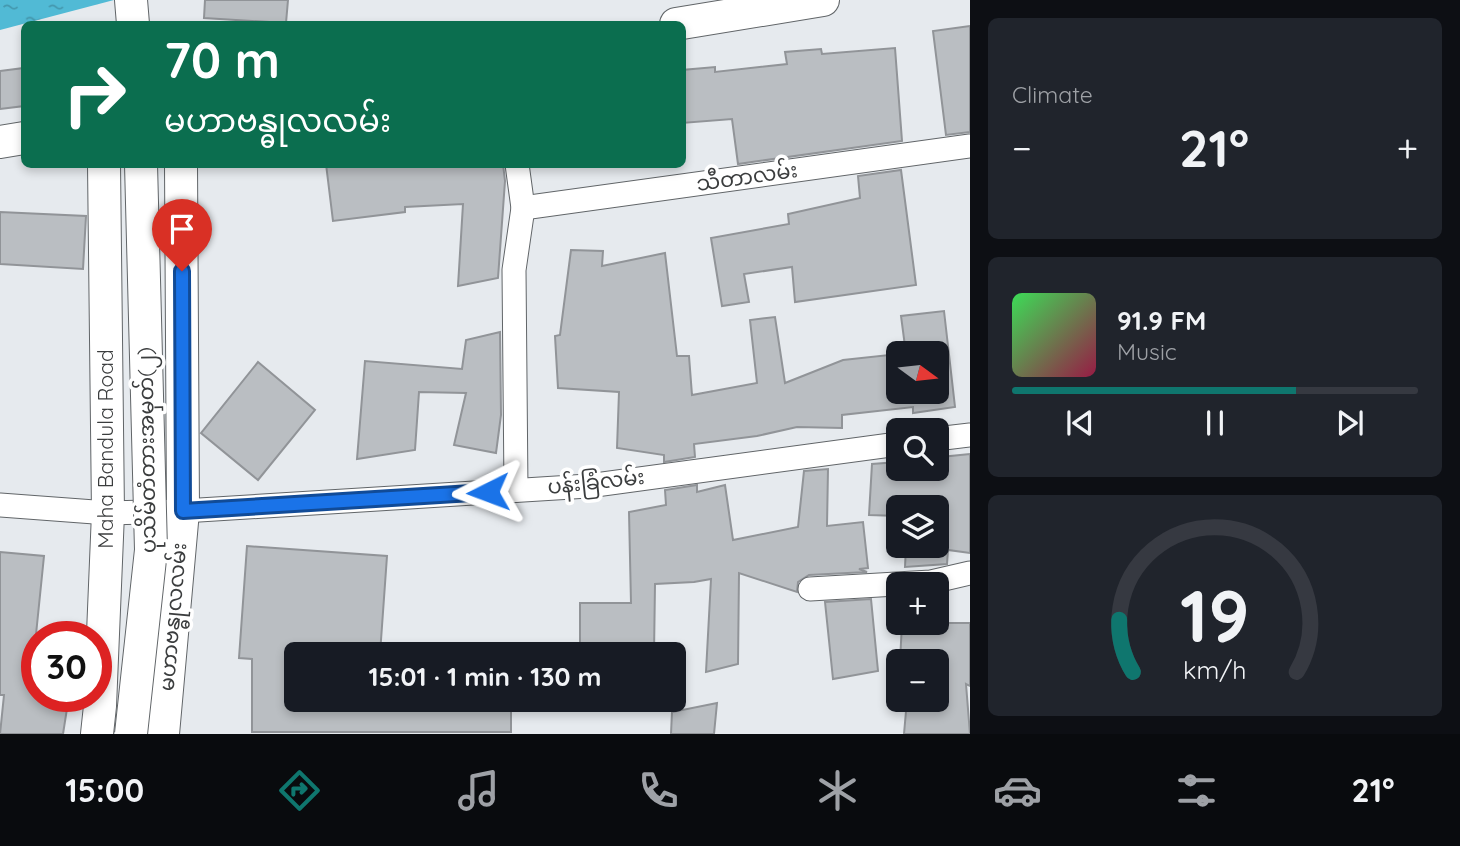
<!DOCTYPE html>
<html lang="en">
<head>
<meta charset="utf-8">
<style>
  :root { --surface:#171b24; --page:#20242c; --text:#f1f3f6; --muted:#9ea1a6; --line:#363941; --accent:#0f766e }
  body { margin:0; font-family:Quicksand,"Noto Sans Myanmar",sans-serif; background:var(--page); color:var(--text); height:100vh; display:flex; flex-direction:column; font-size:26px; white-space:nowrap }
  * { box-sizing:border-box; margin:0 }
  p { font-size:23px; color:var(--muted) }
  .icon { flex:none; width:38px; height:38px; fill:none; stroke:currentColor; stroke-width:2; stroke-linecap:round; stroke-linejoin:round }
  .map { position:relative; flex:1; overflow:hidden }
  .side { display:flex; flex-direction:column; gap:18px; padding:18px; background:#0d0f14; width:490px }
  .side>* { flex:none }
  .guide { position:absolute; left:21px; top:21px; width:665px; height:147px; border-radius:10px; box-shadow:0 4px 10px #0003; background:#0b6e4f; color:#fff; overflow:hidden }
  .needle { width:46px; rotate:105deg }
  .buttons { position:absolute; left:886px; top:341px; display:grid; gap:14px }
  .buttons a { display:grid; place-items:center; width:63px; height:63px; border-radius:10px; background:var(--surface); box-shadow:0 4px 10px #0003; font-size:35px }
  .speed { position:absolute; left:21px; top:621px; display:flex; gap:14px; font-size:35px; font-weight:700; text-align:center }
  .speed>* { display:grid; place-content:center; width:91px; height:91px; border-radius:50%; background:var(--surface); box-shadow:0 4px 10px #0003; line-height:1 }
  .speed .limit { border:10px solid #d22; background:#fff; color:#111 }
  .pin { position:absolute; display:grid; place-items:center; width:60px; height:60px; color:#fff; margin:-72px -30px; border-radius:50% 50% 50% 0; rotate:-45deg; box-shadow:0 0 7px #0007 }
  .pin .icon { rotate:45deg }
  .me { position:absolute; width:77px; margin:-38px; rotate:267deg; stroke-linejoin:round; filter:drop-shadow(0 0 5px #0008) }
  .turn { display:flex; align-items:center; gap:24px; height:147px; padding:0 28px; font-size:32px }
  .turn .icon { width:91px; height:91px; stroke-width:2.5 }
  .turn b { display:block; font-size:49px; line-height:60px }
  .big { font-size:52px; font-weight:700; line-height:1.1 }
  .side .card { flex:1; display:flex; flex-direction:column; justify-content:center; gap:10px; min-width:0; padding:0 24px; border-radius:10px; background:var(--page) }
  .side .dial { align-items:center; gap:0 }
  .dial svg { height:182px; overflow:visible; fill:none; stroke:var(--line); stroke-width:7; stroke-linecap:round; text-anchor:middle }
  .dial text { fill:var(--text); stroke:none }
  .song { display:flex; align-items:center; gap:21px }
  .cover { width:84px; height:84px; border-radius:10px; background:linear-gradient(135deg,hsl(130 70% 55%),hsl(340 70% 35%)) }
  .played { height:7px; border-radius:4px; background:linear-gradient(90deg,var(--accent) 70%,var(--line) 70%) }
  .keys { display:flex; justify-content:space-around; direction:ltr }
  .heat { display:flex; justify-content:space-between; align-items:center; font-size:38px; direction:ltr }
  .trip { position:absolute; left:284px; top:642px; width:402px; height:70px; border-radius:10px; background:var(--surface); box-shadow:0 4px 10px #0003; font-weight:700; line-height:70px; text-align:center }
  .tabs { display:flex; height:112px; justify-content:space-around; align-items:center; background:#090b0e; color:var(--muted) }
  .tabs .icon { width:49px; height:49px }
  .tabs .active { color:var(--accent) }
  .tabs b { font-size:32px; color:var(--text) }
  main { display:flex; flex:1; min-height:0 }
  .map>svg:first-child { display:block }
  .water { fill:url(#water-ripples) }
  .building { fill:#babec2; stroke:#919498; stroke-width:2 }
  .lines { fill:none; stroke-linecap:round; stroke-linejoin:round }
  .street-casing { stroke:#616568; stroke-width:25 }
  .secondary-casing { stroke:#616568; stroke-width:34 }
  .street { stroke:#fff; stroke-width:23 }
  .secondary { stroke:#fff; stroke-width:32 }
  .secondary-bridge-casing { stroke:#616568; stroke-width:34; stroke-linecap:butt }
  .secondary-bridge { stroke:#fff; stroke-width:32 }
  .route-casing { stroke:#114b97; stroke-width:18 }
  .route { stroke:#1a73e8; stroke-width:12 }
  .labels { text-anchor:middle; stroke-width:7; stroke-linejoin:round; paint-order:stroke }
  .street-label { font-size:21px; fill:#3b3d3e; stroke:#fff }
</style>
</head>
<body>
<main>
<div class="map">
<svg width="970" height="734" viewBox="0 0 970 734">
  <defs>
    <pattern id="water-ripples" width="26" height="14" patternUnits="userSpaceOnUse" patternTransform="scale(1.75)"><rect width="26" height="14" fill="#51bad5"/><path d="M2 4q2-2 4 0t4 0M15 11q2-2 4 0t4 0" fill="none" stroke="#4498ae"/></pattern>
  </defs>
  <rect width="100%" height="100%" fill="#e6eaee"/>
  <path class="water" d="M0,0H114L0,30Z"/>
  <g class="building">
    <path d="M205,0H288L286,23L204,18Z"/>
    <path d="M970,26V132L946,135L933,31Z"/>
    <path d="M895,48L902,141L738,164L732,119L682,123V70L715,67V72L787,64L785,52L821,49L822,54Z"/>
    <path d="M24,68V106L0,109V71Z"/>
    <path d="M326,164H503L505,181L498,278L458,286L463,204L405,207V212L333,221Z"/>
    <path d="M901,170L916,285L795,302L792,267L744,274L749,302L722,306L711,238L789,224L788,214L860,198L858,176Z"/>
    <path d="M0,212L86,216L83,269L0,264Z"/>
    <path d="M571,250L603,251L602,266L665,253L677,356H689L692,395L757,383L750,320L775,317L785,383L843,360L898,354V392H936V354H906L901,316L944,311L955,407L913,413V407L842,415V428L797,427L757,436L694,444L695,457L664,462V455L617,448L619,392L558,388L555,336L560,335Z"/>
    <path d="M500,332L501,415L496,453L454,445L466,393L419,392L415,450L357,459L365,361L462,369L466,340Z"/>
    <path d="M258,362L315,410L258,480L201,433Z"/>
    <path d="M970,454V553L948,550L947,564L905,567L906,546H936V508H898V516L869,515L872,464L898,462V469H940L941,457Z"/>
    <path d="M828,469L827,526L863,522L868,568L859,569L867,572L809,575L798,582L797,592L739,573L738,664L706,672L711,579L694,582L655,584L654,654H580V603H631L629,512L666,505L665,490L697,485V492L725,485L733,540L798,527L804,471Z"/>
    <path d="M247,546L387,556L380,654H296V700H511V732H252V659L239,658Z"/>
    <path d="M0,552L44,556L33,664H37V696H69L63,734H0L4,695H0Z"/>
    <path d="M871,599L878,671L833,679L825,602Z"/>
    <path d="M902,623H970V686L966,684L970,734H904L907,700H936V662H900Z"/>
    <path d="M717,703L714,734H671L672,712Z"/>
  </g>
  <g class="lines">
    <defs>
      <g id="street">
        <path d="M523,208L970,146"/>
        <path d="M936,439L970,435"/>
        <path d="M516,490L514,270L523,208L517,164"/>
        <path d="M0,505L108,513L183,511L588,486L898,444"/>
        <path d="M810,589L931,582L970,573"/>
      </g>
      <g id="secondary">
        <path d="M131,0L133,24"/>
        <path d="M676,24L823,0"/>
        <path d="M0,142L24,138"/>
        <path d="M97,734L100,706L108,513L104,164"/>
        <path d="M163,734L183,511L181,164"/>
      </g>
    </defs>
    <use href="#street" class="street-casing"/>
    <use href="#secondary" class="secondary-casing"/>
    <use href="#street" class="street"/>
    <use href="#secondary" class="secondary"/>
    <defs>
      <path id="secondary-bridge" d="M131,734L151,550L141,164"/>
    </defs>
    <use href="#secondary-bridge" class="secondary-bridge-casing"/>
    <use href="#secondary-bridge" class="secondary-bridge"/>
  </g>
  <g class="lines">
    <defs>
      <path id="route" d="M182,271L183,511L488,492"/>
    </defs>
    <use href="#route" class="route-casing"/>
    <use href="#route" class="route"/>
  </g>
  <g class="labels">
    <g class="street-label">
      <text transform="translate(747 177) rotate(-8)" y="7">သီတာလမ်း</text>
      <text transform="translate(106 449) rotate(-90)" y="7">Maha Bandula Road</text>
      <text transform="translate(147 450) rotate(-91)" y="7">ပုသိမ်တံတားအမှတ်(၂)</text>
      <text transform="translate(596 482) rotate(-6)" y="7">ပန်းခြံလမ်း</text>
      <text transform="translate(173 617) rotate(-85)" y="7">မဟာဗန္ဓုလလမ်း</text>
    </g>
  </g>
</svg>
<div class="buttons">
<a><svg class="needle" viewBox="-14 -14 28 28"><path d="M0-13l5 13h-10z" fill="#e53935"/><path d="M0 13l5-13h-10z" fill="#9ea1a6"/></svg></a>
<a><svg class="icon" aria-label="search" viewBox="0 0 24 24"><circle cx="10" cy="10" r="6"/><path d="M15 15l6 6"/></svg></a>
<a><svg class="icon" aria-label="layers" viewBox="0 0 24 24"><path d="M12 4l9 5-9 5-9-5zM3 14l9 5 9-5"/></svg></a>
<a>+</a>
<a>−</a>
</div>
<div class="speed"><div class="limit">30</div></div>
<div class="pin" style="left:182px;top:271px;background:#d93025"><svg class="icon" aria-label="arrive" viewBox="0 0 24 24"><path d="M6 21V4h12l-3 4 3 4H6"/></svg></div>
<svg class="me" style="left:488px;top:492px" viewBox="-20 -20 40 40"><path d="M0-17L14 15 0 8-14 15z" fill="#1a73e8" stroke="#fff" stroke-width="4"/></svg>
<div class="trip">15:01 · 1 min · 130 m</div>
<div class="guide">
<div class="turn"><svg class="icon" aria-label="right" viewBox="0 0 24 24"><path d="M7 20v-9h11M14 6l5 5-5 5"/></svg><div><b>70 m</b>မဟာဗန္ဓုလလမ်း</div></div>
</div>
</div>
<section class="side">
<div class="card"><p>Climate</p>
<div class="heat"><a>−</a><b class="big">21°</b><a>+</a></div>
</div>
<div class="card">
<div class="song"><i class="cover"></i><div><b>91.9 FM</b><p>Music</p></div></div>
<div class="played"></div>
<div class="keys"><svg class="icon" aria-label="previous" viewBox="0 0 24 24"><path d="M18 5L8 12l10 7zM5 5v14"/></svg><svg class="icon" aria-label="pause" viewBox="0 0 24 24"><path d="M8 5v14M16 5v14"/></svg><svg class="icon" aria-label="next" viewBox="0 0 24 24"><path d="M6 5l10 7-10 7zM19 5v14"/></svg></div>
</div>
<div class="card dial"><svg viewBox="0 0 100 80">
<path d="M14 69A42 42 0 1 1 86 69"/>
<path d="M14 69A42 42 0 0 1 8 46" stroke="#0f766e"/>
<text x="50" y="56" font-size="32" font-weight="700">19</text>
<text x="50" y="72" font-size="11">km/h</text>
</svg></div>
</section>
</main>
<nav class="tabs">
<b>15:00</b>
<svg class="icon active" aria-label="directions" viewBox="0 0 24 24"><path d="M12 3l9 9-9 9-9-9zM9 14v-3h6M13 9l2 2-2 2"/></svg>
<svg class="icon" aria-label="music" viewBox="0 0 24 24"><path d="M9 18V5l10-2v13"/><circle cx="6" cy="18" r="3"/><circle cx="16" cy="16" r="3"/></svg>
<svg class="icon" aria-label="phone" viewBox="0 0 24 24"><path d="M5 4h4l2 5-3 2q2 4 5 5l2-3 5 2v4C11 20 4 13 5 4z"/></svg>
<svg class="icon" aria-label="climate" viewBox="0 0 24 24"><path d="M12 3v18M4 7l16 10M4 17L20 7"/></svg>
<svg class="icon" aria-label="car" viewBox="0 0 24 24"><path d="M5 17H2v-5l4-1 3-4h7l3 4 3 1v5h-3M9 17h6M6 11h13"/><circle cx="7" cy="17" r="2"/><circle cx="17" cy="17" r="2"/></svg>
<svg class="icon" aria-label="filters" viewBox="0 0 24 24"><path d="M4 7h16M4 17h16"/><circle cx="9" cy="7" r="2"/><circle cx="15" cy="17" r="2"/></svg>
<b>21°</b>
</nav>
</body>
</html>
